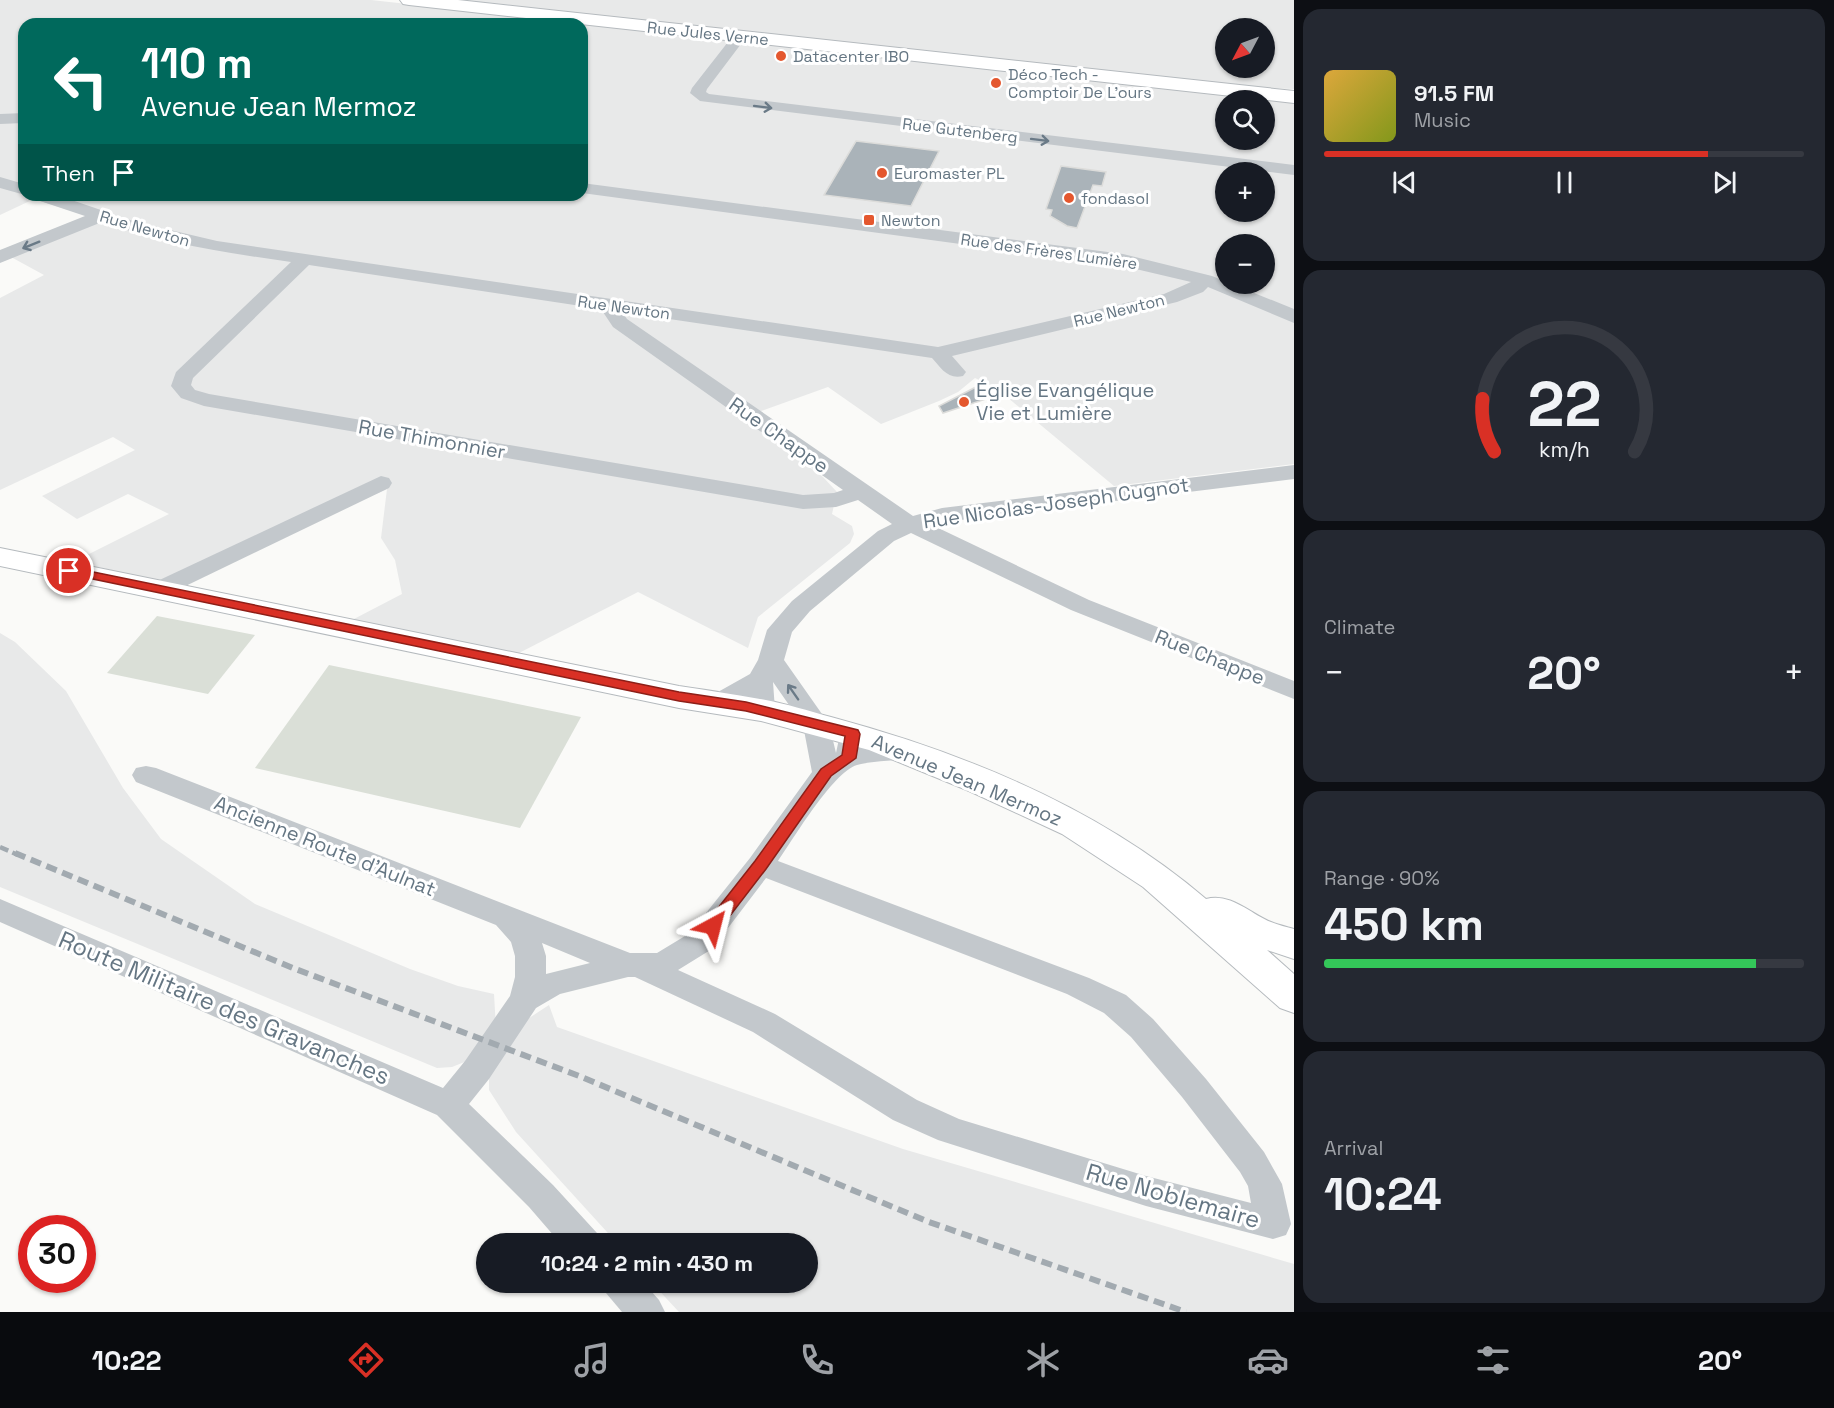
<!DOCTYPE html>
<html lang="en">
<head>
<meta charset="utf-8">
<style>
  :root { --surface:#171b24; --page:#242831; --text:#f1f3f6; --muted:#9ea1a6; --line:#363941; --accent:#d93025 }
  body { margin:0; font-family:"Space Grotesk",sans-serif; background:var(--page); color:var(--text); height:100vh; display:flex; flex-direction:column; font-size:22px; white-space:nowrap }
  * { box-sizing:border-box; margin:0 }
  p { font-size:20px; color:var(--muted) }
  .icon { flex:none; width:33px; height:33px; fill:none; stroke:currentColor; stroke-width:2; stroke-linecap:round; stroke-linejoin:round }
  .map { position:relative; flex:1; overflow:hidden }
  .panel { display:flex; flex-direction:column; gap:9px; padding:9px; background:#0d0f14; width:540px }
  .panel>* { flex:none }
  .top-card { position:absolute; left:18px; top:18px; width:570px; height:183px; border-radius:18px; box-shadow:0 2px 4px #0004; background:#00695c; color:#fff; overflow:hidden }
  .needle { width:39px; rotate:229deg }
  .tools { position:absolute; left:1215px; top:18px; display:grid; gap:12px }
  .tools a { display:grid; place-items:center; width:60px; height:60px; border-radius:50%; background:var(--surface); box-shadow:0 2px 4px #0004; font-size:30px }
  .speed { position:absolute; left:18px; top:1215px; display:flex; gap:12px; font-size:30px; font-weight:700; text-align:center }
  .speed>* { display:grid; place-content:center; width:78px; height:78px; border-radius:50%; background:var(--surface); box-shadow:0 2px 4px #0004; line-height:1 }
  .speed .limit { border:9px solid #d22; background:#fff; color:#111 }
  .pin { position:absolute; display:grid; place-items:center; width:51px; height:51px; color:#fff; margin:-26px; border:3px solid #fff; border-radius:50%; box-shadow:0 2px 6px #0007 }
  .me { position:absolute; width:66px; margin:-33px; rotate:38deg; stroke-linejoin:round; filter:drop-shadow(0 0 4px #0008) }
  .turn { display:flex; align-items:center; gap:21px; height:126px; padding:0 24px; font-size:27px }
  .turn .icon { width:78px; height:78px; stroke-width:2.5 }
  .turn b { display:block; font-size:42px; line-height:51px }
  .then { display:flex; align-items:center; height:57px; padding:0 24px; background:#0003; gap:12px; font-size:22px }
  .big { font-size:45px; font-weight:600; line-height:1.1 }
  .panel .tile { flex:1; display:flex; flex-direction:column; justify-content:center; gap:9px; min-width:0; padding:0 21px; border-radius:18px; background:var(--page) }
  .panel .dial { align-items:center; gap:0 }
  .dial svg { height:156px; overflow:visible; fill:none; stroke:var(--line); stroke-width:7; stroke-linecap:round; text-anchor:middle }
  .dial text { fill:var(--text); stroke:none }
  .song { display:flex; align-items:center; gap:18px }
  .cover { width:72px; height:72px; border-radius:9px; background:linear-gradient(135deg,hsl(40 70% 55%),hsl(70 70% 35%)) }
  .played { height:6px; border-radius:3px; background:linear-gradient(90deg,var(--accent) 80%,var(--line) 80%) }
  .keys { display:flex; justify-content:space-around; direction:ltr }
  .heat { display:flex; justify-content:space-between; align-items:center; font-size:33px; direction:ltr }
  .charge { height:9px; border-radius:4px; background:linear-gradient(90deg,#34c759 90%,var(--line) 0) }
  .trip { position:absolute; left:476px; top:1233px; width:342px; height:60px; border-radius:30px; background:var(--surface); box-shadow:0 2px 4px #0004; font-weight:600; line-height:60px; text-align:center }
  .menu { display:flex; height:96px; justify-content:space-around; align-items:center; background:#090b0e; color:var(--muted) }
  .menu .icon { width:42px; height:42px }
  .menu .on { color:var(--accent) }
  .menu b { font-size:27px; color:var(--text) }
  main { display:flex; flex:1; min-height:0 }
  .map>svg:first-child { display:block }
  .built { fill:#e8e9e9; fill-rule:evenodd }
  .green { fill:#dadfd7 }
  .building { fill:#aab3b9; stroke:#dcdcda; stroke-width:1.5 }
  .lines { fill:none; stroke-linecap:round; stroke-linejoin:round }
  .major-casing { stroke:#b5babe; stroke-width:2 }
  .minor { fill:#c3c8cc; fill-rule:evenodd }
  .major { fill:#fff; fill-rule:evenodd }
  .rail-far1 { stroke:#a2aab0; stroke-width:4.5; stroke-dasharray:9 4.5; stroke-linecap:butt }
  .rail { stroke:#a2aab0; stroke-width:6; stroke-dasharray:11 6; stroke-linecap:butt }
  .oneway { stroke:#6a7a87 }
  .route { fill:#d93025; stroke:#8d1f18; stroke-width:1.5 }
  .poi-dot { fill:#e4572e; stroke:#fff; stroke-width:2 }
  .labels { text-anchor:middle; stroke-width:6; stroke-linejoin:round; paint-order:stroke }
  .far-street-label { font-size:16px; fill:#657683; stroke:#fff }
  .far-poi-label { font-size:16px; fill:#657683; stroke:#fff; text-anchor:start }
  .poi-label { font-size:20px; fill:#657683; stroke:#fff; text-anchor:start }
  .street-label { font-size:20px; fill:#657683; stroke:#fff }
  .near-street-label { font-size:24px; fill:#657683; stroke:#fff }
</style>
</head>
<body>
<main>
<div class="map">
<svg width="1294" height="1312" viewBox="0 0 1294 1312">
  <rect width="100%" height="100%" fill="#fafaf8"/>
  <g class="built">
    <path d="M0,0H371L1294,101V464L1114,486L996,388L975,378L958,392L939,401L881,424L828,387L742,418L823,477L837,492L832,514L852,526L854,534L850,543L758,617L748,648L638,592L519,653L352,620L402,594L395,560L381,538L387,489L174,583L73,562L169,514L128,494L77,519L42,496L135,450L113,437L0,490V298L44,275L11,257L100,220L34,199L0,215ZM24,24H582V195H24ZM1226,100H1264V140H1226ZM1226,172H1264V212H1226ZM1226,244H1264V284H1226Z"/>
    <path d="M453,0H1294V89L1262,88ZM1226,28H1264V68H1226Z"/>
    <path d="M0,633L15,642L66,691L123,788L161,839L255,904L410,969L458,986L494,994L496,1028L467,1061L452,1067L437,1068L0,887Z"/>
    <path d="M549,1005L557,1027L903,1149L1294,1264V1312H679L652,1283L807,1282V1244L617,1243L516,1132L489,1090V1069L520,1024Z"/>
  </g>
  <g class="green">
    <path d="M157,616L255,635L208,694L107,673Z"/>
    <path d="M329,665L581,717L520,828L255,768Z"/>
  </g>
  <g class="building">
    <path d="M856,141L939,151L911,206L824,195Z"/>
    <path d="M1061,166L1106,172L1102,186L1093,185L1077,228L1067,226L1050,216L1052,210L1046,209Z"/>
    <path d="M976,387L989,398L943,413L939,406Z"/>
  </g>
  <g class="lines">
    <defs>
      <g id="major">
        <path d="M400,0H458L1294,91V103L409,5L403,4Z"/>
        <path d="M0,548L679,686C706,690 733,694 760,699C784,703 808,711 831,717C965,753 1100,808 1206,899C1230,892 1251,914 1271,922C1278,925 1287,927 1294,929V959L1267,950L1294,974V1013L1280,1008L1143,887L1062,834L969,791L869,750L761,721L679,708L0,566Z"/>
      </g>
    </defs>
    <use href="#major" class="major-casing"/>
    <g class="minor">
      <path d="M740,32L747,36L707,89L706,92L709,94L1294,165V175L700,101L690,93L692,88L735,33Z"/>
      <path d="M24,113V123L0,124V114Z"/>
      <path d="M0,177L24,184L25,195L0,188Z"/>
      <path d="M582,183L1123,254L1212,276L1294,309V323L1208,287L1203,292L1177,302L952,356L966,372L963,376C948,380 941,368 932,358L622,312L627,319L913,516L942,508L1294,465V479L944,522L932,525L1089,600L1294,681V699L1071,610L911,533L894,541L810,611L792,632L784,660L829,724L836,753L840,734L843,728L853,725L863,728L866,734L864,746L903,742L913,745L917,751L913,757C895,762 875,760 857,765C833,772 794,838 778,861L1089,978L1126,995L1153,1019L1206,1079L1264,1152L1282,1184L1291,1224L1286,1235L1273,1239L1146,1206L938,1140L893,1120L753,1032L635,977H628L560,994L536,1008L489,1079L469,1104L553,1185L597,1233L602,1244H561L529,1207L437,1115L0,922V899L443,1088L465,1061L510,996L515,977V956L511,942L496,925L136,782L132,775L136,768L146,766L156,768L630,953H657L690,933L750,858L812,772L803,725L773,682L775,710L771,716L762,718L753,716L749,710L748,697C735,705 724,713 709,709L705,703L709,697L750,674L758,660L767,630L792,601L878,531L892,524L858,500L836,507L803,509L204,406L181,398L171,386L176,372L291,262C227,253 163,243 102,222L0,263V250L85,216L34,199L31,195H57L136,222L217,241L938,347L1164,294L1191,282L1123,266L582,193ZM309,265L601,309L613,327L843,490L834,493L803,495L209,394L195,390L191,385L193,378ZM766,878L1067,994L1104,1013L1131,1037L1182,1097L1240,1172L1248,1186L1251,1203L1146,1176L959,1119L917,1100L775,1014L678,970L712,949ZM542,943L590,963L546,974V956Z"/>
      <path d="M381,476L389,478L392,483L389,488L169,594L160,596L151,594L148,589L151,584Z"/>
      <path d="M601,1282H643L659,1300L665,1312H622L606,1293Z"/>
    </g>
    <use href="#major" class="major"/>
    <path class="rail-far1" d="M0,847L18,855"/>
    <path class="rail" d="M15,853L293,968L579,1076L929,1222L1186,1312"/>
  </g>
  <defs><path id="oneway-shaft" d="M-6 0H5M1.5-3L5.5 0L1.5 3" fill="none" stroke-width="1.6" stroke-linecap="round" stroke-linejoin="round" transform="scale(1.5)"/></defs>
  <g class="oneway">
    <use href="#oneway-shaft" transform="translate(763 107) rotate(7)"/>
    <use href="#oneway-shaft" transform="translate(1040 140) rotate(7)"/>
    <use href="#oneway-shaft" transform="translate(31 245) rotate(158)"/>
    <use href="#oneway-shaft" transform="translate(793 692) rotate(-125)"/>
  </g>
  <path class="route" d="M69,567L679,692L746,702L858,730L860,734L856,758L831,776L766,869L719,930H707L705,926L707,922L755,861L821,769L842,755L845,736L746,711L679,701L64,573L62,571Z"/>
  <g class="poi-dot">
    <circle cx="781" cy="56" r="6"/>
    <circle cx="996" cy="83" r="6"/>
    <circle cx="882" cy="173" r="6"/>
    <circle cx="1069" cy="198" r="6"/>
    <rect x="863" y="214" width="12" height="12" rx="3"/>
    <circle cx="964" cy="402" r="6"/>
  </g>
  <g class="labels">
    <g class="far-street-label">
      <text transform="translate(708 33) rotate(6)" y="6">Rue Jules Verne</text>
      <text transform="translate(960 130) rotate(7)" y="6">Rue Gutenberg</text>
      <text transform="translate(145 228) rotate(16)" y="6">Rue Newton</text>
      <text transform="translate(1049 251) rotate(8)" y="6">Rue des Frères Lumière</text>
      <text transform="translate(624 307) rotate(8)" y="6">Rue Newton</text>
      <text transform="translate(1119 310) rotate(-14)" y="6">Rue Newton</text>
    </g>
    <g class="far-poi-label">
      <text x="793" y="62">Datacenter IBO</text>
      <text x="1008" y="80">Déco Tech -<tspan x="1008" dy="18">Comptoir De L'ours</tspan></text>
      <text x="894" y="179">Euromaster PL</text>
      <text x="1081" y="204">fondasol</text>
      <text x="881" y="226">Newton</text>
    </g>
    <g class="poi-label">
      <text x="976" y="397">Église Evangélique<tspan x="976" dy="23">Vie et Lumière</tspan></text>
    </g>
    <g class="street-label">
      <text transform="translate(779 435) rotate(35)" y="7">Rue Chappe</text>
      <text transform="translate(432 439) rotate(10)" y="7">Rue Thimonnier</text>
      <text transform="translate(1056 503) rotate(-8)" y="7">Rue Nicolas-Joseph Cugnot</text>
      <text transform="translate(1210 657) rotate(22)" y="7">Rue Chappe</text>
      <text transform="translate(967 780) rotate(23)" y="7">Avenue Jean Mermoz</text>
      <text transform="translate(325 846) rotate(22)" y="7">Ancienne Route d'Aulnat</text>
    </g>
    <g class="near-street-label">
      <text transform="translate(224 1008) rotate(23)" y="8">Route Militaire des Gravanches</text>
      <text transform="translate(1173 1196) rotate(16)" y="8">Rue Noblemaire</text>
    </g>
  </g>
</svg>
<div class="tools">
<a><svg class="needle" viewBox="-14 -14 28 28"><path d="M0-13l5 13h-10z" fill="#e53935"/><path d="M0 13l5-13h-10z" fill="#9ea1a6"/></svg></a>
<a><svg class="icon" aria-label="search" viewBox="0 0 24 24"><circle cx="10" cy="10" r="6"/><path d="M15 15l6 6"/></svg></a>
<a>+</a>
<a>−</a>
</div>
<div class="speed"><div class="limit">30</div></div>
<div class="pin" style="left:69px;top:571px;background:#d93025"><svg class="icon" aria-label="arrive" viewBox="0 0 24 24"><path d="M6 21V4h12l-3 4 3 4H6"/></svg></div>
<svg class="me" style="left:713px;top:926px" viewBox="-20 -20 40 40"><path d="M0-17L14 15 0 8-14 15z" fill="#d93025" stroke="#fff" stroke-width="4"/></svg>
<div class="trip">10:24 · 2 min · 430 m</div>
<div class="top-card">
<div class="turn"><svg class="icon" aria-label="left" viewBox="0 0 24 24"><path d="M17 20v-9H6M10 6l-5 5 5 5"/></svg><div><b>110 m</b>Avenue Jean Mermoz</div></div>
<div class="then">Then<svg class="icon" aria-label="arrive" viewBox="0 0 24 24"><path d="M6 21V4h12l-3 4 3 4H6"/></svg></div>
</div>
</div>
<section class="panel">
<div class="tile">
<div class="song"><i class="cover"></i><div><b>91.5 FM</b><p>Music</p></div></div>
<div class="played"></div>
<div class="keys"><svg class="icon" aria-label="previous" viewBox="0 0 24 24"><path d="M18 5L8 12l10 7zM5 5v14"/></svg><svg class="icon" aria-label="pause" viewBox="0 0 24 24"><path d="M8 5v14M16 5v14"/></svg><svg class="icon" aria-label="next" viewBox="0 0 24 24"><path d="M6 5l10 7-10 7zM19 5v14"/></svg></div>
</div>
<div class="tile dial"><svg viewBox="0 0 100 80">
<path d="M14 69A42 42 0 1 1 86 69"/>
<path d="M14 69A42 42 0 0 1 8 42" stroke="#d93025"/>
<text x="50" y="56" font-size="32" font-weight="700">22</text>
<text x="50" y="72" font-size="11">km/h</text>
</svg></div>
<div class="tile"><p>Climate</p>
<div class="heat"><a>−</a><b class="big">20°</b><a>+</a></div>
</div>
<div class="tile"><p>Range · 90%</p><b class="big">450 km</b><div class="charge"></div></div>
<div class="tile"><p>Arrival</p><b class="big">10:24</b></div>
</section>
</main>
<nav class="menu">
<b>10:22</b>
<svg class="icon on" aria-label="directions" viewBox="0 0 24 24"><path d="M12 3l9 9-9 9-9-9zM9 14v-3h6M13 9l2 2-2 2"/></svg>
<svg class="icon" aria-label="music" viewBox="0 0 24 24"><path d="M9 18V5l10-2v13"/><circle cx="6" cy="18" r="3"/><circle cx="16" cy="16" r="3"/></svg>
<svg class="icon" aria-label="phone" viewBox="0 0 24 24"><path d="M5 4h4l2 5-3 2q2 4 5 5l2-3 5 2v4C11 20 4 13 5 4z"/></svg>
<svg class="icon" aria-label="climate" viewBox="0 0 24 24"><path d="M12 3v18M4 7l16 10M4 17L20 7"/></svg>
<svg class="icon" aria-label="car" viewBox="0 0 24 24"><path d="M5 17H2v-5l4-1 3-4h7l3 4 3 1v5h-3M9 17h6M6 11h13"/><circle cx="7" cy="17" r="2"/><circle cx="17" cy="17" r="2"/></svg>
<svg class="icon" aria-label="filters" viewBox="0 0 24 24"><path d="M4 7h16M4 17h16"/><circle cx="9" cy="7" r="2"/><circle cx="15" cy="17" r="2"/></svg>
<b>20°</b>
</nav>
</body>
</html>
